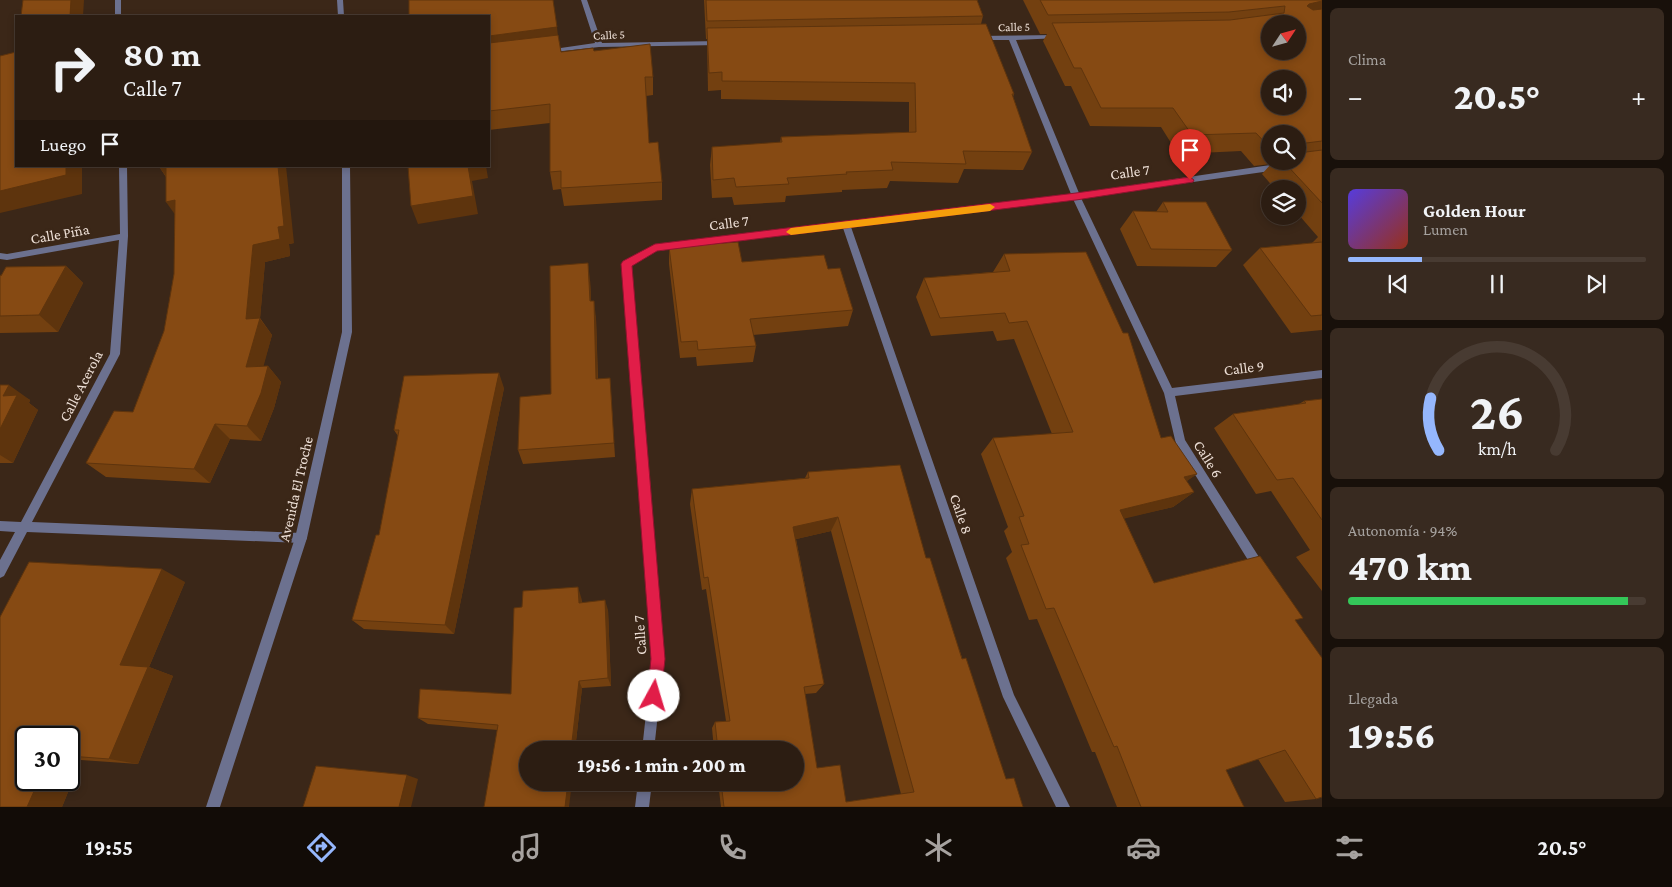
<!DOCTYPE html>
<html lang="es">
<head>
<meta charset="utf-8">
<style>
  :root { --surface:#2c1d12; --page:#382a20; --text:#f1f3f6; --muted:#a6a29f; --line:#483b32; --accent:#95b7fd }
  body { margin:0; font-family:"Crimson Pro",serif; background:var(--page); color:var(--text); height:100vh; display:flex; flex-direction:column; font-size:19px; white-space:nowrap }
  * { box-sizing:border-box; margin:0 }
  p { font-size:16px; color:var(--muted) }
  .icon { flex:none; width:28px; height:28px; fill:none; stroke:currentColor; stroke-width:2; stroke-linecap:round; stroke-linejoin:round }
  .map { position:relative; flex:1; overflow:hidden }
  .details { display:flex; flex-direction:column; gap:8px; padding:8px; background:#18100a; width:350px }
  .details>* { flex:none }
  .hud { position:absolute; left:15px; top:15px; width:475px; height:152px; border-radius:0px; box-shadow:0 2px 8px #0003,0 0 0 1px var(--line); background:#2c1d12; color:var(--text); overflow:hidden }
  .needle { width:32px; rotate:54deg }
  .fabs { position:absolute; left:1261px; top:15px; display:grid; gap:10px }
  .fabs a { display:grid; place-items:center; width:45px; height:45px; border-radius:50%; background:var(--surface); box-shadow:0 2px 8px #0003,0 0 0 1px var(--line); font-size:25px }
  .speed { position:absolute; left:15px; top:726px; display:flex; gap:10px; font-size:25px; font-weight:700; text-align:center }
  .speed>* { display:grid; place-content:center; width:65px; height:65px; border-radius:50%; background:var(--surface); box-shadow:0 2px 8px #0003,0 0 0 1px var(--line); line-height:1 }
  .speed .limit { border:2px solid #111; border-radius:8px; background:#fff; color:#111 }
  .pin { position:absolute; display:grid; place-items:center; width:42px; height:42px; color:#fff; margin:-51px -21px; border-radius:50% 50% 50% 0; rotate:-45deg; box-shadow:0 0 5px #0007 }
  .pin .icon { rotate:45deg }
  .me { position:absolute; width:55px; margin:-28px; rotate:6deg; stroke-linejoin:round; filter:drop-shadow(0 0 4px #0008) }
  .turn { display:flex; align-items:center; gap:18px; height:105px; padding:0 25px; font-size:22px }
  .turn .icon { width:65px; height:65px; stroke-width:2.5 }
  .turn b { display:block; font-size:35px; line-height:42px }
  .then { display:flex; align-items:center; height:48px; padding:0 25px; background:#0003; gap:10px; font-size:19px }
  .big { font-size:38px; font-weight:800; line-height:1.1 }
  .details .card { flex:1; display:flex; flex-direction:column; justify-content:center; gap:8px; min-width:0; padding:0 18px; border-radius:8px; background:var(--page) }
  .details .dial { align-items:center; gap:0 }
  .dial svg { height:130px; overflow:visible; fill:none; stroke:var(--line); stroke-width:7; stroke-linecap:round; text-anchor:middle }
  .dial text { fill:var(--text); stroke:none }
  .song { display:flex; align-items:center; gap:15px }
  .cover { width:60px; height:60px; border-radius:8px; background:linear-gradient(135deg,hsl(250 70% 55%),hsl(10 70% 35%)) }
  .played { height:5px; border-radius:2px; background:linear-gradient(90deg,var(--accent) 25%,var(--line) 25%) }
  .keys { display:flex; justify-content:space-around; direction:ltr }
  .heat { display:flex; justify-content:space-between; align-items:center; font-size:28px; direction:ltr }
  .charge { height:8px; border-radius:4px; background:linear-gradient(90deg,#34c759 94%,var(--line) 0) }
  .trip { position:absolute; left:519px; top:741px; width:285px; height:50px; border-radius:25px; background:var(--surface); box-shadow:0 2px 8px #0003,0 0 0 1px var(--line); font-weight:800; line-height:50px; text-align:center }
  .menu { display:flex; height:80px; justify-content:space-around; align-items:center; background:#120c07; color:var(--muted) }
  .menu .icon { width:35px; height:35px }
  .menu .on { color:var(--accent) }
  .menu b { font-size:22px; color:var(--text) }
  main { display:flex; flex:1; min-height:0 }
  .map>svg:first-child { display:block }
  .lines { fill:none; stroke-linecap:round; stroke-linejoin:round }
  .minor { fill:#6c718f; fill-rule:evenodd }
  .tertiary { fill:#6c718f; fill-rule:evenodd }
  .wall { fill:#734010; fill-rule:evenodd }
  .shaded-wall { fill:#5e340d }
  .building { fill:#864a13; stroke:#5e340d; fill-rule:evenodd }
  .route { fill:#e11d48; stroke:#92132f }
  .slow { fill:#f59e0b }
  .labels { text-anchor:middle; stroke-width:5; stroke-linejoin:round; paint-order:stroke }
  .far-street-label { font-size:12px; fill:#eddfd6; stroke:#3b2718 }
  .street-label { font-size:15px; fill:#eddfd6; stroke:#3b2718 }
</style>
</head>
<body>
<main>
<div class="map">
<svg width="1322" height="807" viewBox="0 0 1322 807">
  <rect width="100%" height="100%" fill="#3b2718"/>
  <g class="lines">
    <g class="minor">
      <rect x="115" y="0" width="6" height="16"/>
      <path d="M581,0H587L602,43L720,41L723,43L720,45L599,47L545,53V51L547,50L595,43Z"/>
      <path d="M1057,35L1059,36V38L1016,40L1079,193L1278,164L1282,167L1278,170L1081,198L1172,388L1322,370V378L1175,396L1185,440L1264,565L1266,569L1264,573L1260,575L1256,573L1176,444L1164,393L1073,199L851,227L1014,695L1070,807H1056L1003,697L843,228L657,251L631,266L664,659L654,750H642L652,659L622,264L623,262L655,245L1071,194L1009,40H979L976,38L979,36Z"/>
      <path d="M119,166H127L128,236L120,354L32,522L301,533L305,534L307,538L305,542L301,543L27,532L4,576L0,578V560L15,532L0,531V521L21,522L110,354L119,240L7,260L0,259V253L7,254L120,234Z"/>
      <path d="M638,782H652L649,807H635Z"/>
    </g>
    <g class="tertiary">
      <path d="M337,0H343L344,16H338Z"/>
      <path d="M342,166H350L352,332L307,538L220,807H206L295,538L342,332Z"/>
    </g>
  </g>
  <g class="wall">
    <path d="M704,0H977L983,16L981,24L1014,94L1013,97L1032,152L1023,170L964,169L958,183L890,181L887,188L842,190V192L786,196L785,202L734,205L732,197L712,198L710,165L712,147L780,143L781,137L909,132V102L721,99V90L708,91L707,39H706Z"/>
    <path d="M1023,0H1322V330L1291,333L1243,265L1260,248L1312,243L1318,237L1298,214V189H1275L1262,174L1271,164L1254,166L1241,151L1178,154L1161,127L1090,126L1071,86H1065L1043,41L1047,34H1040ZM1270,134H1298V161H1270Z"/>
    <path d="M489,16L558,35L561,52L594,51L653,77V95L646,96L649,143L662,182V200L564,206L561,189L553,190L550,172V123L489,130Z"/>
    <path d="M160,168L294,243L289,244L290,256L265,262L260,318L272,335L263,366H268L281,382L274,408L261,441L230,439L210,483L106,477L86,463L133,412L164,331L174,274L175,214L166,177Z"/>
    <path d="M1163,202L1232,250L1216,267L1137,266L1120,229L1133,211L1156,212Z"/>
    <path d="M669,247L742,262L828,269L853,310L848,326L753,335L756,346L753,362L697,366L696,357L680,358L669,264Z"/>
    <path d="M1004,254L1161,438L1197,474L1186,481L1194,492L1173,507L1124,518L1154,583L1296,620L1316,799L1285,802L1258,759L1226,770L1244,807H1117L1095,752H1092L1037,619L1029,620L1006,558L1012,552L1004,531L1008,527L981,454L993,438L1052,434L1014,339L997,341L993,331L931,336L916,297L924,278L993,272Z"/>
    <path d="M66,266L83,283L58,332L0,333V275Z"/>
    <path d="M590,280L591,301L596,318L598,379L611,394L615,457L523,464L518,450L551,394Z"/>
    <path d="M0,385L30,400L29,403L38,410L13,463H0Z"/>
    <path d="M504,388L454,634L364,629L352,620L379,535L398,436L394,430Z"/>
    <path d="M1322,399V591L1296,557L1310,550L1271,491L1256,494L1214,428L1233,414L1299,404L1304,401Z"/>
    <path d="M808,472L926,558L1006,779L1023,807H721L718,782H795V750H714L712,728L715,722L726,721L706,589L702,590L690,504L692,489L805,478ZM831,531L901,794L846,802L817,768L805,694L816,693L824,684L796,539Z"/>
    <path d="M185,582L149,667L173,676L138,764L81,760L62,807H0ZM69,738V780H26Z"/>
    <path d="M581,597L582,603L608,610L611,686L582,688L575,750H528L498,730L428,724L418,718L511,694L522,607Z"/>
  </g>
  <g class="shaded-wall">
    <path d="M71,0H84L83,16H70Z"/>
    <path d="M1322,1V18L1295,22L1309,4Z"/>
    <path d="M557,27L559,46L489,55V36Z"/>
    <path d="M66,166H82V194L0,213V191Z"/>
    <path d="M278,166H286L294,243L289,244L290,256L265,262L260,319L272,335L259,383L246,367V319L253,245L278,227Z"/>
    <path d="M468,166H486L488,178L472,181L478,214L418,224L411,206Z"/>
    <path d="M166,167L173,186L160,168Z"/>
    <path d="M175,200L179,220L166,202Z"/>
    <path d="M588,263L590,280L592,318L590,301Z"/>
    <path d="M66,266L83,283L58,332L39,315Z"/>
    <path d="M594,301L596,318L598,395L596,379Z"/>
    <path d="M268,366L281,382L274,408L261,441L247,426Z"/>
    <path d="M499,373L504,388L454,634L445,625Z"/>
    <path d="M9,385L30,400L29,403L38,410L13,463L0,455V429L3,396Z"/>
    <path d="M215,424L230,439L210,483L194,469Z"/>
    <path d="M1197,474L1176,489L1184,477Z"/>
    <path d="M1194,492L1173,507L1102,524L1120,510Z"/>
    <path d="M838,517L831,531L788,541L793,527Z"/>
    <path d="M162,569L185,582L149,667L173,676L138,764L109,759L120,665Z"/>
    <path d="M578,587L581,597L582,613L579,603Z"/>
    <path d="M605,600L608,610L611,686L608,678Z"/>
    <path d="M579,681L582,688L575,750H571Z"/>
    <path d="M69,758L81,760L62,807H27L39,780H69Z"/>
    <path d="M407,775L418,779L411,807H399Z"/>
    <path d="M568,782H572L569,807H565Z"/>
  </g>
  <g class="building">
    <path d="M23,0H71L70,16H21Z"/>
    <path d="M409,0H553L557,27L489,36V16H409Z"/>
    <path d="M706,0H977L983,16L707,21Z"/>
    <path d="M1040,0H1322V1L1309,4L1307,6L1313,10L1322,9V141L1298,144V134H1270V148L1256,133L1192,135L1173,108H1101L1081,68H1074L1052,23L1230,20L1284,13L1285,6L1229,12L1048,15ZM1270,24H1298V51H1270ZM1270,79H1298V106H1270Z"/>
    <path d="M986,24L1014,94H1012L1032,152L963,151L966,164L891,162L893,170L846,172L847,174L787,178L789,184L736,187L734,178L713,180L712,147L782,142L781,137L916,132L915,83L722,81V72L709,73L707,28Z"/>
    <path d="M558,35L561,52L593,48L594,51L650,44L653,77H645L649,143L658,142L662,182L561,188V171L550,172V104L489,111V43Z"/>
    <path d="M16,52V166H66V175L0,191V56Z"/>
    <path d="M1322,150V203L1283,161H1298V153Z"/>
    <path d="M160,166H278L284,226L278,227L280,239L253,245L246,319L260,318L246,367L268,366L261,393L247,426L215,424L194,469L86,463L114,411L133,412L164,331L174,274L175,200L166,202V167L160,168Z"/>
    <path d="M408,166H468L473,196L411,206Z"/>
    <path d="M1163,202H1206L1232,250L1151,249L1133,211L1168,212Z"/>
    <path d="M738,242L742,262L824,255L828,269L840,268L853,310L750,319L756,346L698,350L697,341L681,342L669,247Z"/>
    <path d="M1322,242V315L1311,316L1260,248Z"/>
    <path d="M1086,252L1123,333H1128L1161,438L1171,436L1197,474L1184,477L1194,492L1120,510L1154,583L1260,556L1303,618L1295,620L1322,658V797L1316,799L1285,750L1226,770L1244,807H1141L1117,746L1114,747L1054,608L1046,609L1021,545L1029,544L1019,517L1024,516L993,438L1073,432L1027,321L1009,323L1005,313L940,318L924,278L1010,271L1004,254Z"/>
    <path d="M588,263L590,301H594L596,379L610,378L614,443L518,450L520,397L551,394L550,266Z"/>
    <path d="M66,266L39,315L0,316V275L1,276L6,267Z"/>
    <path d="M499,373L445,625L352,620L376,535H379L399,430H394L404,376Z"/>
    <path d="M0,385H9L3,396L17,395L0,429Z"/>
    <path d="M1322,399V520L1293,478L1277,480L1233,414L1306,403L1304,401Z"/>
    <path d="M900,465L926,558H930L962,659L966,658L1006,779L1014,778L1023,807H724L721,782H795V750H718L715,722L730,721L708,577L704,578L692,489L809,478L808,472ZM838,517L914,792L846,802L840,765L817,768L804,687L824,684L793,527Z"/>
    <path d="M29,562L162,569L120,665L148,667L109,759L69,756V738H26V780H39L27,807H0V617Z"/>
    <path d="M578,587L579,603L605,600L608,678L579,681L571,750H528V782H568L565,807H484L498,725L418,718L420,689L511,694L514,608L522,607L523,591Z"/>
    <path d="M316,766L407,775L399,807H303Z"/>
  </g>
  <path class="route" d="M1190,177L1194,180L1193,182L1076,200L657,251L632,266L665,659L661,696L659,701L654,703L649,701L647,696L651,659L621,264L623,261L655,244L1076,193Z"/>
  <path class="slow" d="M990,204L995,207L990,211L791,235L786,232L791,228Z"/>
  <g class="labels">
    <g class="far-street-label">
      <text transform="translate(1014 27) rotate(-1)" y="4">Calle 5</text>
      <text transform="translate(609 35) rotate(-3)" y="4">Calle 5</text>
    </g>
    <g class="street-label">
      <text transform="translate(1130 172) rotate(-8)" y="5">Calle 7</text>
      <text transform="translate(729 223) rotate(-7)" y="5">Calle 7</text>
      <text transform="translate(60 234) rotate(-10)" y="5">Calle Piña</text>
      <text transform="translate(1244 368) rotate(-7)" y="5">Calle 9</text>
      <text transform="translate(81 386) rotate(-63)" y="5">Calle Acerola</text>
      <text transform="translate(1208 459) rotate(58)" y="5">Calle 6</text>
      <text transform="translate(296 489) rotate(-77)" y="5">Avenida El Troche</text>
      <text transform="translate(961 514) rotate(71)" y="5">Calle 8</text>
      <text transform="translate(640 635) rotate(-94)" y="5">Calle 7</text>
    </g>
  </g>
</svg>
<div class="fabs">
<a><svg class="needle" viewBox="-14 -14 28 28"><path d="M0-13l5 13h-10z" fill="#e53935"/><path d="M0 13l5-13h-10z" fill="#a6a29f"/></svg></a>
<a><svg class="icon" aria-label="sound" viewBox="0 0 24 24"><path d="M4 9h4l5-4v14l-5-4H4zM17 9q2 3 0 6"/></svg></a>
<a><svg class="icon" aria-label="search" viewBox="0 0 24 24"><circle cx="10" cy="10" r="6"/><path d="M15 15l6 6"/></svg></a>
<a><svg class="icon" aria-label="layers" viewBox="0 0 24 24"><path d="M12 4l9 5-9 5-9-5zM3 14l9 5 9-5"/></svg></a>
</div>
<div class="speed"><div class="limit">30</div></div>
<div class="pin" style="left:1190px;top:180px;background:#d93025"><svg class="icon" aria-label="arrive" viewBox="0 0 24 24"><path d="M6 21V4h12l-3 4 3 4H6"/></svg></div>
<svg class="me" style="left:654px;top:696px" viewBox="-20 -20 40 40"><circle r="19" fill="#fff"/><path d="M0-13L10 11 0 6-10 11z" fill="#e11d48"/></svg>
<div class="trip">19:56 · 1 min · 200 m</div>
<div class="hud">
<div class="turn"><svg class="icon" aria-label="right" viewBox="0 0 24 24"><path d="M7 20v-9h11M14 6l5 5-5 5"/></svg><div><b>80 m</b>Calle 7</div></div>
<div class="then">Luego<svg class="icon" aria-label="arrive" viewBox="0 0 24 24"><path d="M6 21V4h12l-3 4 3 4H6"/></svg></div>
</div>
</div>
<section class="details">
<div class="card"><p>Clima</p>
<div class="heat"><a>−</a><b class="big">20.5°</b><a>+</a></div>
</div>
<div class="card">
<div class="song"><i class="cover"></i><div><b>Golden Hour</b><p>Lumen</p></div></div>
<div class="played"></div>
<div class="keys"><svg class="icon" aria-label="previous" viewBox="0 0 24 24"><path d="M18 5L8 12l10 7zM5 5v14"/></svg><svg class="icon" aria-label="pause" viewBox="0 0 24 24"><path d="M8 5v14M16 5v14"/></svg><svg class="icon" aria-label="next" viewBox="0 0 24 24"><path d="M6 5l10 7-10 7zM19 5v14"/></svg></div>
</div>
<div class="card dial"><svg viewBox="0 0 100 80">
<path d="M14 69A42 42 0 1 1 86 69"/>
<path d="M14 69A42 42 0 0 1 9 37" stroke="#95b7fd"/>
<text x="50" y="56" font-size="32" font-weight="700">26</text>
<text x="50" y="72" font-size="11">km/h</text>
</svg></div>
<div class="card"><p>Autonomía · 94%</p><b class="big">470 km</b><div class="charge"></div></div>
<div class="card"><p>Llegada</p><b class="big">19:56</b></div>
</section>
</main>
<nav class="menu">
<b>19:55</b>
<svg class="icon on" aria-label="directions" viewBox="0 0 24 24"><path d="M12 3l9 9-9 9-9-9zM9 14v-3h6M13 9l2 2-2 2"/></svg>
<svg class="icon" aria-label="music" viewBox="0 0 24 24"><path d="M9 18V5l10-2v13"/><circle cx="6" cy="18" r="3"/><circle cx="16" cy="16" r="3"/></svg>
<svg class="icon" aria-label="phone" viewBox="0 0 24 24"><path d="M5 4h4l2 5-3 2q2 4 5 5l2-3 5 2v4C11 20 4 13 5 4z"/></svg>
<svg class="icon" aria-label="climate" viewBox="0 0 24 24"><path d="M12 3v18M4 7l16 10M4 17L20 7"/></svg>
<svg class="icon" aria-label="car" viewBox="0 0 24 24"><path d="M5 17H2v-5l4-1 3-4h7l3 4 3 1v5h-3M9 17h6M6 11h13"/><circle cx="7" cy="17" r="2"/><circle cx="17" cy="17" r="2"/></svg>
<svg class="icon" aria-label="filters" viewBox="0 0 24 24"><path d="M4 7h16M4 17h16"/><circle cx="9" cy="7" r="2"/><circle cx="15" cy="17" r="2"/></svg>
<b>20.5°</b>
</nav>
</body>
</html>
